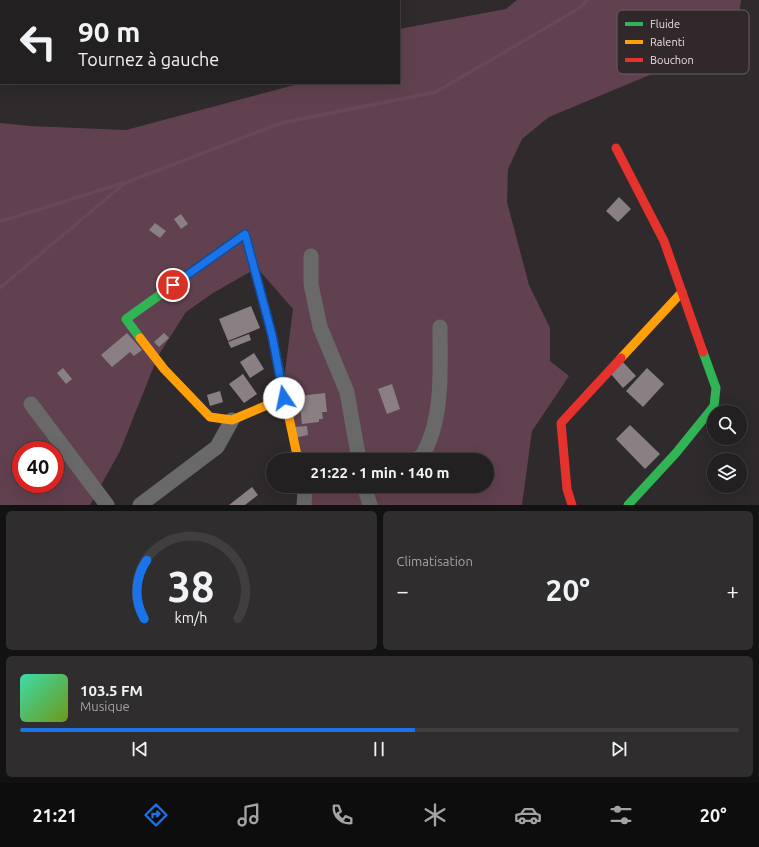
<!DOCTYPE html>
<html lang="fr">
<head>
<meta charset="utf-8">
<style>
  :root { --surface:#232021; --page:#2f2d2e; --text:#f1f3f6; --muted:#a3a3a5; --line:#403e3f; --accent:#1a73e8 }
  body { margin:0; font-family:Ubuntu,sans-serif; background:var(--page); color:var(--text); height:100vh; display:flex; flex-direction:column; font-size:15px; white-space:nowrap }
  * { box-sizing:border-box; margin:0 }
  p { font-size:13px; color:var(--muted) }
  .icon { flex:none; width:22px; height:22px; fill:none; stroke:currentColor; stroke-width:2; stroke-linecap:round; stroke-linejoin:round }
  .map { position:relative; height:505px; overflow:hidden }
  .details { display:flex; flex-direction:column; gap:6px; padding:6px; background:#131212; flex:1 }
  .details>* { flex:none }
  .banner { position:absolute; left:0px; top:0px; width:400px; height:84px; box-shadow:0 4px 16px #0002,0 0 0 1px var(--line); background:#232021; color:var(--text); overflow:hidden }
  .buttons { position:absolute; left:707px; top:405px; display:grid; gap:8px }
  .buttons a { display:grid; place-items:center; width:40px; height:40px; border-radius:50%; background:var(--surface); box-shadow:0 4px 16px #0002,0 0 0 1px var(--line); font-size:20px }
  .speed { position:absolute; left:12px; top:441px; display:flex; gap:8px; font-size:20px; font-weight:700; text-align:center }
  .speed>* { display:grid; place-content:center; width:52px; height:52px; border-radius:50%; background:var(--surface); box-shadow:0 4px 16px #0002,0 0 0 1px var(--line); line-height:1 }
  .speed .limit { border:6px solid #d22; background:#fff; color:#111 }
  .pin { position:absolute; display:grid; place-items:center; width:34px; height:34px; color:#fff; margin:-17px; border:2px solid #fff; border-radius:50%; box-shadow:0 1px 4px #0007 }
  .me { position:absolute; width:44px; margin:-22px; rotate:349deg; stroke-linejoin:round; filter:drop-shadow(0 0 3px #0008) }
  .turn { display:flex; align-items:center; gap:14px; height:84px; padding:0 12px; font-size:18px }
  .turn .icon { width:52px; height:52px; stroke-width:2.5 }
  .turn b { display:block; font-size:28px; line-height:34px }
  .big { font-size:30px; font-weight:700; line-height:1.1 }
  .details .widget { flex:1; display:flex; flex-direction:column; justify-content:center; gap:6px; min-width:0; padding:0 14px; border-radius:6px; background:var(--page) }
  .details .dial { align-items:center; gap:0 }
  .dial svg { height:104px; overflow:visible; fill:none; stroke:var(--line); stroke-width:7; stroke-linecap:round; text-anchor:middle }
  .dial text { fill:var(--text); stroke:none }
  .song { display:flex; align-items:center; gap:12px }
  .cover { width:48px; height:48px; border-radius:6px; background:linear-gradient(135deg,hsl(160 70% 55%),hsl(80 70% 35%)) }
  .played { height:4px; border-radius:2px; background:linear-gradient(90deg,var(--accent) 55%,var(--line) 55%) }
  .keys { display:flex; justify-content:space-around; direction:ltr }
  .heat { display:flex; justify-content:space-between; align-items:center; font-size:22px; direction:ltr }
  .details .tiles { flex:1; display:grid; gap:6px; grid-template-columns:1fr 1fr }
  .widget:last-child { grid-column:span 2 }
  .trip { position:absolute; left:266px; top:453px; width:228px; height:40px; border-radius:20px; background:var(--surface); box-shadow:0 4px 16px #0002,0 0 0 1px var(--line); font-weight:700; line-height:40px; text-align:center }
  .dock { display:flex; height:64px; justify-content:space-around; align-items:center; background:#0e0d0d; color:var(--muted) }
  .dock .icon { width:28px; height:28px }
  .dock .current { color:var(--accent) }
  .dock b { font-size:18px; color:var(--text) }
  .map>svg:first-child { display:block }
  .forest { fill:#61414f; fill-rule:evenodd }
  .lines { fill:none; stroke-linecap:round; stroke-linejoin:round }
  .stream { stroke:#694756; stroke-width:3.5 }
  .building { fill:#8a8084 }
  .street { stroke:#6a6969; stroke-width:15 }
  .fast { stroke:#30b455; stroke-width:9 }
  .slow { stroke:#ff9f0a; stroke-width:9 }
  .jam { stroke:#e5322d; stroke-width:9 }
  .route-casing { stroke:#114b97; stroke-width:10 }
  .route { stroke:#1a73e8; stroke-width:7 }
  .key { fill:#31282c; stroke:#686063; stroke-width:1 }
  .key-label { font-size:11px; fill:#e8e2e4 }
</style>
</head>
<body>
<div class="map">
<svg width="759" height="505" viewBox="0 0 759 505">
  <rect width="100%" height="100%" fill="#2f2a2c"/>
  <path class="forest" d="M517,0H741L739,14L712,49L549,117L522,139L508,169L507,202L529,285L550,328V361L569,376L532,431L522,505H309L302,486H487V460H293L284,380L293,309L257,268L213,293L186,312L158,356L120,451L90,505H0V123L30,126L126,130L302,83H399V29L506,9ZM21,450H55V484H21Z"/>
  <g class="lines">
    <g class="stream">
      <path d="M0,220L2,221L123,183"/>
      <path d="M0,288L125,183L281,123L436,92L578,9L587,0"/>
    </g>
  </g>
  <g class="building">
    <path d="M619,197L631,209L618,222L606,211Z"/>
    <path d="M181,214L188,224L181,229L174,219Z"/>
    <path d="M155,223L166,231L160,238L149,230Z"/>
    <path d="M251,306L260,328L228,341L219,319Z"/>
    <path d="M127,333L142,350L134,356L130,352L112,367L101,355Z"/>
    <path d="M164,333L169,338L159,347L154,342Z"/>
    <path d="M249,334L251,340L231,348L228,342Z"/>
    <path d="M254,353L264,369L250,378L240,362Z"/>
    <path d="M622,361L636,376L623,388L610,373Z"/>
    <path d="M63,368L72,379L66,384L57,373Z"/>
    <path d="M647,368L664,384L643,407L626,391Z"/>
    <path d="M243,374L257,394L244,403L229,384Z"/>
    <path d="M392,384L400,409L387,414L378,389Z"/>
    <path d="M220,391L223,402L210,406L207,395Z"/>
    <path d="M325,393L327,412H322L323,419H319V422L302,424L299,396Z"/>
    <path d="M630,425L660,454L645,469L616,439Z"/>
    <path d="M307,426L308,435L294,438V427Z"/>
    <path d="M252,487L258,495L245,505H229Z"/>
  </g>
  <g class="lines">
    <g class="street">
      <path d="M311,256V284L320,327L347,392L359,460"/>
      <path d="M31,404L107,505"/>
      <path d="M412,460L421,457C444,421 440,369 440,327"/>
      <path d="M364,486L370,505"/>
      <path d="M140,505L217,447L232,420"/>
      <path d="M304,505L305,492L304,486"/>
    </g>
    <g class="fast">
      <path d="M140,338L126,319L245,234L272,335L281,380"/>
      <path d="M628,505L676,453L714,406L716,388L703,352"/>
    </g>
    <g class="slow">
      <path d="M140,338L164,369L210,417L232,420L284,398"/>
      <path d="M621,358L682,292"/>
      <path d="M281,380L298,460"/>
    </g>
    <g class="jam">
      <path d="M616,148L664,241L703,352"/>
      <path d="M572,505L567,489L561,423L621,358"/>
    </g>
  </g>
  <g class="lines">
    <defs>
      <path id="route" d="M173,285L245,234L272,335L284,398"/>
    </defs>
    <use href="#route" class="route-casing"/>
    <use href="#route" class="route"/>
  </g>
  <rect x="617" y="10" width="132" height="64" rx="6" class="key"/>
  <rect x="625" y="22" width="18" height="4" fill="#30b455"/>
  <rect x="625" y="40" width="18" height="4" fill="#ff9f0a"/>
  <rect x="625" y="58" width="18" height="4" fill="#e5322d"/>
  <g class="key-label">
    <text x="650" y="28">Fluide</text>
    <text x="650" y="46">Ralenti</text>
    <text x="650" y="64">Bouchon</text>
  </g>
</svg>
<div class="buttons">
<a><svg class="icon" aria-label="search" viewBox="0 0 24 24"><circle cx="10" cy="10" r="6"/><path d="M15 15l6 6"/></svg></a>
<a><svg class="icon" aria-label="layers" viewBox="0 0 24 24"><path d="M12 4l9 5-9 5-9-5zM3 14l9 5 9-5"/></svg></a>
</div>
<div class="speed"><div class="limit">40</div></div>
<div class="pin" style="left:173px;top:285px;background:#d93025"><svg class="icon" aria-label="arrive" viewBox="0 0 24 24"><path d="M6 21V4h12l-3 4 3 4H6"/></svg></div>
<svg class="me" style="left:284px;top:398px" viewBox="-20 -20 40 40"><circle r="19" fill="#fff"/><path d="M0-13L10 11 0 6-10 11z" fill="#1a73e8"/></svg>
<div class="trip">21:22 · 1 min · 140 m</div>
<div class="banner">
<div class="turn"><svg class="icon" aria-label="left" viewBox="0 0 24 24"><path d="M17 20v-9H6M10 6l-5 5 5 5"/></svg><div><b>90 m</b>Tournez à gauche</div></div>
</div>
</div>
<section class="details">
<div class="tiles">
<div class="widget dial"><svg viewBox="0 0 100 80">
<path d="M14 69A42 42 0 1 1 86 69"/>
<path d="M14 69A42 42 0 0 1 16 24" stroke="#1a73e8"/>
<text x="50" y="56" font-size="32" font-weight="700">38</text>
<text x="50" y="72" font-size="11">km/h</text>
</svg></div>
<div class="widget"><p>Climatisation</p>
<div class="heat"><a>−</a><b class="big">20°</b><a>+</a></div>
</div>
<div class="widget">
<div class="song"><i class="cover"></i><div><b>103.5 FM</b><p>Musique</p></div></div>
<div class="played"></div>
<div class="keys"><svg class="icon" aria-label="previous" viewBox="0 0 24 24"><path d="M18 5L8 12l10 7zM5 5v14"/></svg><svg class="icon" aria-label="pause" viewBox="0 0 24 24"><path d="M8 5v14M16 5v14"/></svg><svg class="icon" aria-label="next" viewBox="0 0 24 24"><path d="M6 5l10 7-10 7zM19 5v14"/></svg></div>
</div>
</div>
</section>
<nav class="dock">
<b>21:21</b>
<svg class="icon current" aria-label="directions" viewBox="0 0 24 24"><path d="M12 3l9 9-9 9-9-9zM9 14v-3h6M13 9l2 2-2 2"/></svg>
<svg class="icon" aria-label="music" viewBox="0 0 24 24"><path d="M9 18V5l10-2v13"/><circle cx="6" cy="18" r="3"/><circle cx="16" cy="16" r="3"/></svg>
<svg class="icon" aria-label="phone" viewBox="0 0 24 24"><path d="M5 4h4l2 5-3 2q2 4 5 5l2-3 5 2v4C11 20 4 13 5 4z"/></svg>
<svg class="icon" aria-label="climate" viewBox="0 0 24 24"><path d="M12 3v18M4 7l16 10M4 17L20 7"/></svg>
<svg class="icon" aria-label="car" viewBox="0 0 24 24"><path d="M5 17H2v-5l4-1 3-4h7l3 4 3 1v5h-3M9 17h6M6 11h13"/><circle cx="7" cy="17" r="2"/><circle cx="17" cy="17" r="2"/></svg>
<svg class="icon" aria-label="filters" viewBox="0 0 24 24"><path d="M4 7h16M4 17h16"/><circle cx="9" cy="7" r="2"/><circle cx="15" cy="17" r="2"/></svg>
<b>20°</b>
</nav>
</body>
</html>
